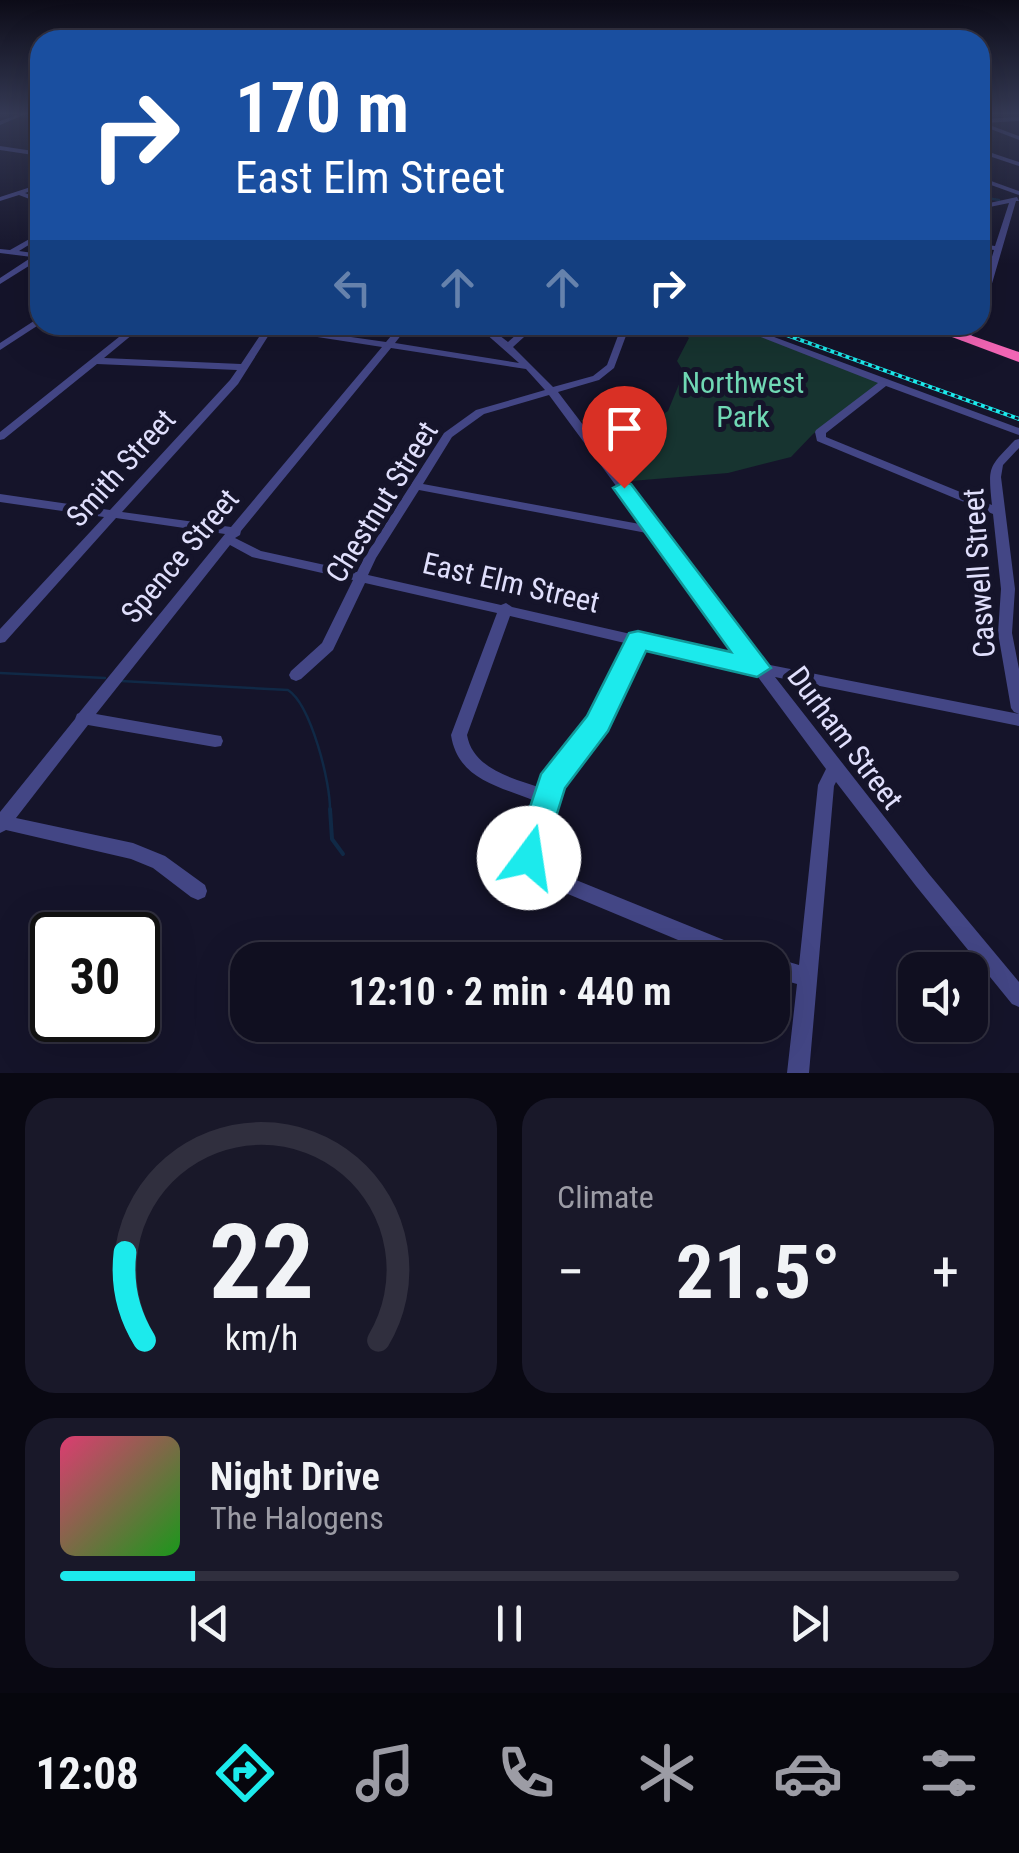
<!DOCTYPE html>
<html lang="en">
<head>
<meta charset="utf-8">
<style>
  :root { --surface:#100f20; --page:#191829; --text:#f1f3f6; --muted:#9c9ca5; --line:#302f3e; --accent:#1ceaec }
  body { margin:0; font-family:"Roboto Condensed",sans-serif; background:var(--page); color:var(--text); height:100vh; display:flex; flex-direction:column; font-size:38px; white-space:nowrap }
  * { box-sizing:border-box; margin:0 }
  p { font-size:32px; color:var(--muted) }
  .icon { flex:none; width:55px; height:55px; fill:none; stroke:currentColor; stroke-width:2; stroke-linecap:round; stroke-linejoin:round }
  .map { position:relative; height:1073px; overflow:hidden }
  .panel { display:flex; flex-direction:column; gap:25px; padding:25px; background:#090812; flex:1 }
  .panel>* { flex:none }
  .hud { position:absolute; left:30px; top:30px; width:960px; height:305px; border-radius:30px; box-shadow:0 10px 40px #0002,0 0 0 2px var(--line); background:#1a4fa0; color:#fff; overflow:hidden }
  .fabs { position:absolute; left:898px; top:952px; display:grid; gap:20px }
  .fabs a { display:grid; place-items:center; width:90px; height:90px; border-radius:20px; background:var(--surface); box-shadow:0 10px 40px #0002,0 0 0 2px var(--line); font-size:50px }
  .speed { position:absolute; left:30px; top:912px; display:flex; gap:20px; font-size:50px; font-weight:700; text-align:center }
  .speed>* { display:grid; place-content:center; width:130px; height:130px; border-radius:50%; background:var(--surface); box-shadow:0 10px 40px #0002,0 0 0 2px var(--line); line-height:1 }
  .speed .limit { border:5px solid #111; border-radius:15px; background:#fff; color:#111 }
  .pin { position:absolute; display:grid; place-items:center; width:85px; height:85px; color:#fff; margin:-102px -42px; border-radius:50% 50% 50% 0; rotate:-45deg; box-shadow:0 0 10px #0007 }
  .pin .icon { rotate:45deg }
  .me { position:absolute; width:110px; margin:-55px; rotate:14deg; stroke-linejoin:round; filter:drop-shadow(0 0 8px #0008) }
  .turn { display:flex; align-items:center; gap:35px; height:210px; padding:0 40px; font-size:45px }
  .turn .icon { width:130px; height:130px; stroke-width:2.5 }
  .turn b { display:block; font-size:70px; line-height:85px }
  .lanes { display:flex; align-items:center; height:95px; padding:0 40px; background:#0003; justify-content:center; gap:50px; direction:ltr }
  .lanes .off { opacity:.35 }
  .big { font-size:75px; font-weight:700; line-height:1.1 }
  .panel .card { flex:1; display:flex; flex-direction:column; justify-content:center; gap:15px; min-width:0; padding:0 35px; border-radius:30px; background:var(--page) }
  .panel .dial { align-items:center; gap:0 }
  .dial svg { height:260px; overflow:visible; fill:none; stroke:var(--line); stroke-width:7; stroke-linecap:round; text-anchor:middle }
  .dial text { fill:var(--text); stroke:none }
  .song { display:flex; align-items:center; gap:30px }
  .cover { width:120px; height:120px; border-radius:15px; background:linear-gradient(135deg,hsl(340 70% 55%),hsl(120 70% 35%)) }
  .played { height:10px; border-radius:5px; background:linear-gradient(90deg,var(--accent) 15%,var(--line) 15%) }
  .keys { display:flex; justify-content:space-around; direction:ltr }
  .heat { display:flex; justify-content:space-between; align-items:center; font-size:55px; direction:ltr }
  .panel .tiles { flex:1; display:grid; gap:25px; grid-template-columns:1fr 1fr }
  .card:last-child { grid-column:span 2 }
  .trip { position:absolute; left:230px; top:942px; width:560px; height:100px; border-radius:30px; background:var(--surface); box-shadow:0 10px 40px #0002,0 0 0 2px var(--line); font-weight:700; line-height:100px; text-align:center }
  .dock { display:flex; height:160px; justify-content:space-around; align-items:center; background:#06060d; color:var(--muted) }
  .dock .icon { width:70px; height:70px }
  .dock .current { color:var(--accent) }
  .dock b { font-size:45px; color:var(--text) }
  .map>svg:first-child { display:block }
  .green { fill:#173430 }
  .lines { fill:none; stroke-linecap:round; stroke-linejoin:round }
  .stream-far1 { stroke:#102946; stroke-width:2.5 }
  .stream { stroke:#102946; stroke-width:4 }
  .minor { fill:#434685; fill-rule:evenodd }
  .highway { fill:#f265b5; fill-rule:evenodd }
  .rail-casing { stroke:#1ceaec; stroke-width:4 }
  .rail { stroke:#15142a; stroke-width:2.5; stroke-dasharray:4; stroke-linecap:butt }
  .route { fill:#1ceaec; stroke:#129899; stroke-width:2.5 }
  .labels { text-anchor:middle; stroke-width:10; stroke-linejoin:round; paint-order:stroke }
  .park-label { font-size:30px; fill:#70d8b4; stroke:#15142a }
  .street-label { font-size:30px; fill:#e0dffc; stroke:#15142a }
</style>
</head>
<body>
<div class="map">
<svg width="1019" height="1073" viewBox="0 0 1019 1073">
  <rect width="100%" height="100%" fill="#15142a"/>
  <path class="green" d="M671,325H730L882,382L813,434L791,457L728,473L631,481L581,420L641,411L662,415L668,411L684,372L677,361L689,338Z"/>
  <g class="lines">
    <g class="stream-far1">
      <path d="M980,197L999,200"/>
      <path d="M0,673L105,678"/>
      <path d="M121,681L288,690C311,705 331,783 330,812"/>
    </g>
    <path class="stream" d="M330,809L332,839L343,854"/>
    <g class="minor">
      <path d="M19,114H26L0,125V121Z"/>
      <path d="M1019,117V121L984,123L1019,136V140L980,125V120L982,119Z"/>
      <path d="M0,146L40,152V156L0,150Z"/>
      <path d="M980,149L1019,162V166L980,153Z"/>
      <path d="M980,177L1019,191V195L980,181Z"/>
      <path d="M40,184V188L25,193L40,199V203L19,195L0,201V197Z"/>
      <path d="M1017,197L1019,201H1016L984,311L980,314V297L994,250L980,248V244L995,246L1009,203L980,209V205Z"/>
      <path d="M40,233V238L19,251L40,254V259L0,284V278L32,257L0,253V249L10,250Z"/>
      <path d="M40,317V324L0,350V343Z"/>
      <path d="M134,325H144L104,358L241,364L267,325L386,342L400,325H409L395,343L519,363L476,325H486L508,342L517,334L520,325H528L524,337L513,347L553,387L593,376L607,365L622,325H630L614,368L599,380L558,392L765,664L1019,714L1014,712L1011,708L998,633L1001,589L993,514L817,441L815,432L816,430L878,383L730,325H742L1019,428V435L886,386L826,433V437L992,505C988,466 988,468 1015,440L1019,439V448L1003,465L1001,477L1015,589L1012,633L1019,669V726L775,677L929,874L1019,982V1007L1012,1004L916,886L836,782L834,786L809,1073H787L797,984L772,977V960H765L772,957L799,965L818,785L826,769L755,673L642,647L603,727L552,799L538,857L544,867L756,953L759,960H726L532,879L520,858L535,801C499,786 458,780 451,735L497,613L365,583L333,650L301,679L296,681L291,679L289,675L291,671L322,643L353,580L252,557L230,545L96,714L215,735L221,736L223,741L221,746L215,747L88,725L16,818L133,843L165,856L205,885L207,891L205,897L198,900L191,897L153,868L131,859L6,830L0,833V812L75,719L77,714L79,713L225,534L116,518L5,642L0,643V629L104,517L0,502V494L110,510L230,380L237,370L97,364L4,439L0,440V432ZM272,330L382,347L231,527L122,512L238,384ZM391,348L526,369L545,390L476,410L444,433L364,558L357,572L261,551L235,538L240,535L241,531ZM549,395L645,525L423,484L452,437L484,414ZM419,490L652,534L745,660L512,607L506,603L501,605L368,575L376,558ZM510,616L629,644L591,719L541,788C512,778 473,769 467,735Z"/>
      <path d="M970,325H979L968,341H962L960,339Z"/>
    </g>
    <path class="highway" d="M920,325H941L1019,352V362Z"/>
    <defs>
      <path id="rail" d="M759,325L1019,419"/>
    </defs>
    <use href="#rail" class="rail-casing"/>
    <use href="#rail" class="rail"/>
  </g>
  <linearGradient id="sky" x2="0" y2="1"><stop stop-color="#0c0b17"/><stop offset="0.43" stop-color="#353a55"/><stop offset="1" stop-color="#353a55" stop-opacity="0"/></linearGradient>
  <rect width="1019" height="264" fill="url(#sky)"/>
  <path class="route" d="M624,482L631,484L771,668L757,677L646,651L608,731L565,788L540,868L529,873L518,868L513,858L541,774L587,716L629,633L638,631L731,652L613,488Z"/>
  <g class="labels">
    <g class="park-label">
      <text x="743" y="393">Northwest<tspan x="743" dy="34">Park</tspan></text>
    </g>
    <g class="street-label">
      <text transform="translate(121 468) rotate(-48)" y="10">Smith Street</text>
      <text transform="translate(382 502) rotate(-58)" y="10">Chestnut Street</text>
      <text transform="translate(180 556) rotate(-50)" y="10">Spence Street</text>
      <text transform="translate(979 573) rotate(-94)" y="10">Caswell Street</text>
      <text transform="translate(511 583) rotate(13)" y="10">East Elm Street</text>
      <text transform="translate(845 738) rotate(53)" y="10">Durham Street</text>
    </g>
  </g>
</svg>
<div class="fabs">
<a><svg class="icon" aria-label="sound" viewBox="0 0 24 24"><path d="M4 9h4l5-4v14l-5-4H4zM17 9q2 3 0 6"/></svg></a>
</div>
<div class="speed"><div class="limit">30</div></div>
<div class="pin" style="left:624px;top:488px;background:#d93025"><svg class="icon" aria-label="arrive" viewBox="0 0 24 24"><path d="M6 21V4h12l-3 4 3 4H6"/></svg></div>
<svg class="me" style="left:529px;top:858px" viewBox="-20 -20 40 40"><circle r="19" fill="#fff"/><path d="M0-13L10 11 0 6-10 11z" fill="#1ceaec"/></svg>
<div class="trip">12:10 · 2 min · 440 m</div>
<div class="hud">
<div class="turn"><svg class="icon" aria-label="right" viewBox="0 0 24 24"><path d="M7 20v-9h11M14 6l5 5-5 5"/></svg><div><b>170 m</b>East Elm Street</div></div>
<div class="lanes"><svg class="icon off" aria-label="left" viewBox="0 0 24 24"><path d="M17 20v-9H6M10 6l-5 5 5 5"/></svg><svg class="icon off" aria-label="ahead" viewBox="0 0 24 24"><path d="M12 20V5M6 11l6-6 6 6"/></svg><svg class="icon off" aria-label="ahead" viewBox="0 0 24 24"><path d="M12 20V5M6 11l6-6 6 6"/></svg><svg class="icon" aria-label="right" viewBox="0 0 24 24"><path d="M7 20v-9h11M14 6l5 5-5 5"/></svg></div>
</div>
</div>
<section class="panel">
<div class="tiles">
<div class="card dial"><svg viewBox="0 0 100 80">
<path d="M14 69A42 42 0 1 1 86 69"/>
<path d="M14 69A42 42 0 0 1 8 42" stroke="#1ceaec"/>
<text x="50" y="56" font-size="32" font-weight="700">22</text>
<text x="50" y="72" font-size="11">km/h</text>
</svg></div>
<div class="card"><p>Climate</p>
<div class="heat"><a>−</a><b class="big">21.5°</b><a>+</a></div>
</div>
<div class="card">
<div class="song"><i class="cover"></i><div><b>Night Drive</b><p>The Halogens</p></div></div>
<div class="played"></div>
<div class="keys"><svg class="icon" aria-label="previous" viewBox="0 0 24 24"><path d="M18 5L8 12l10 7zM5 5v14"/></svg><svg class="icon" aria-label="pause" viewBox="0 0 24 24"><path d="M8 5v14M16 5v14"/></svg><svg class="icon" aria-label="next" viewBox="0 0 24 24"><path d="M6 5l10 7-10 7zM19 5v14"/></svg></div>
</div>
</div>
</section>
<nav class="dock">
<b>12:08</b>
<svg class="icon current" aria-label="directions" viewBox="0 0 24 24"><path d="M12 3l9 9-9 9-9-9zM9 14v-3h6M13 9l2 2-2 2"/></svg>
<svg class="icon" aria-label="music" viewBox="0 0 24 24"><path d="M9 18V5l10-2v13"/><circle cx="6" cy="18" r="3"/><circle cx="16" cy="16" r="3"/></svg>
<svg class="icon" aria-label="phone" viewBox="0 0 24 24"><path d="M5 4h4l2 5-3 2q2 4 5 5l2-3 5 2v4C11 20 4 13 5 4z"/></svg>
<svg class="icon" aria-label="climate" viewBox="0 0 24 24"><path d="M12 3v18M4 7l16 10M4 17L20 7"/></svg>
<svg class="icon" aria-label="car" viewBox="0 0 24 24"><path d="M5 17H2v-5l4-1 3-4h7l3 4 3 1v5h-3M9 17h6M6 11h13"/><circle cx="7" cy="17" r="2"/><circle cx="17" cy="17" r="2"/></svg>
<svg class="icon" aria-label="filters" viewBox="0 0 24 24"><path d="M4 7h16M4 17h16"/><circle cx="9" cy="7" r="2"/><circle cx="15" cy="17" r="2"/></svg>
</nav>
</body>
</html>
